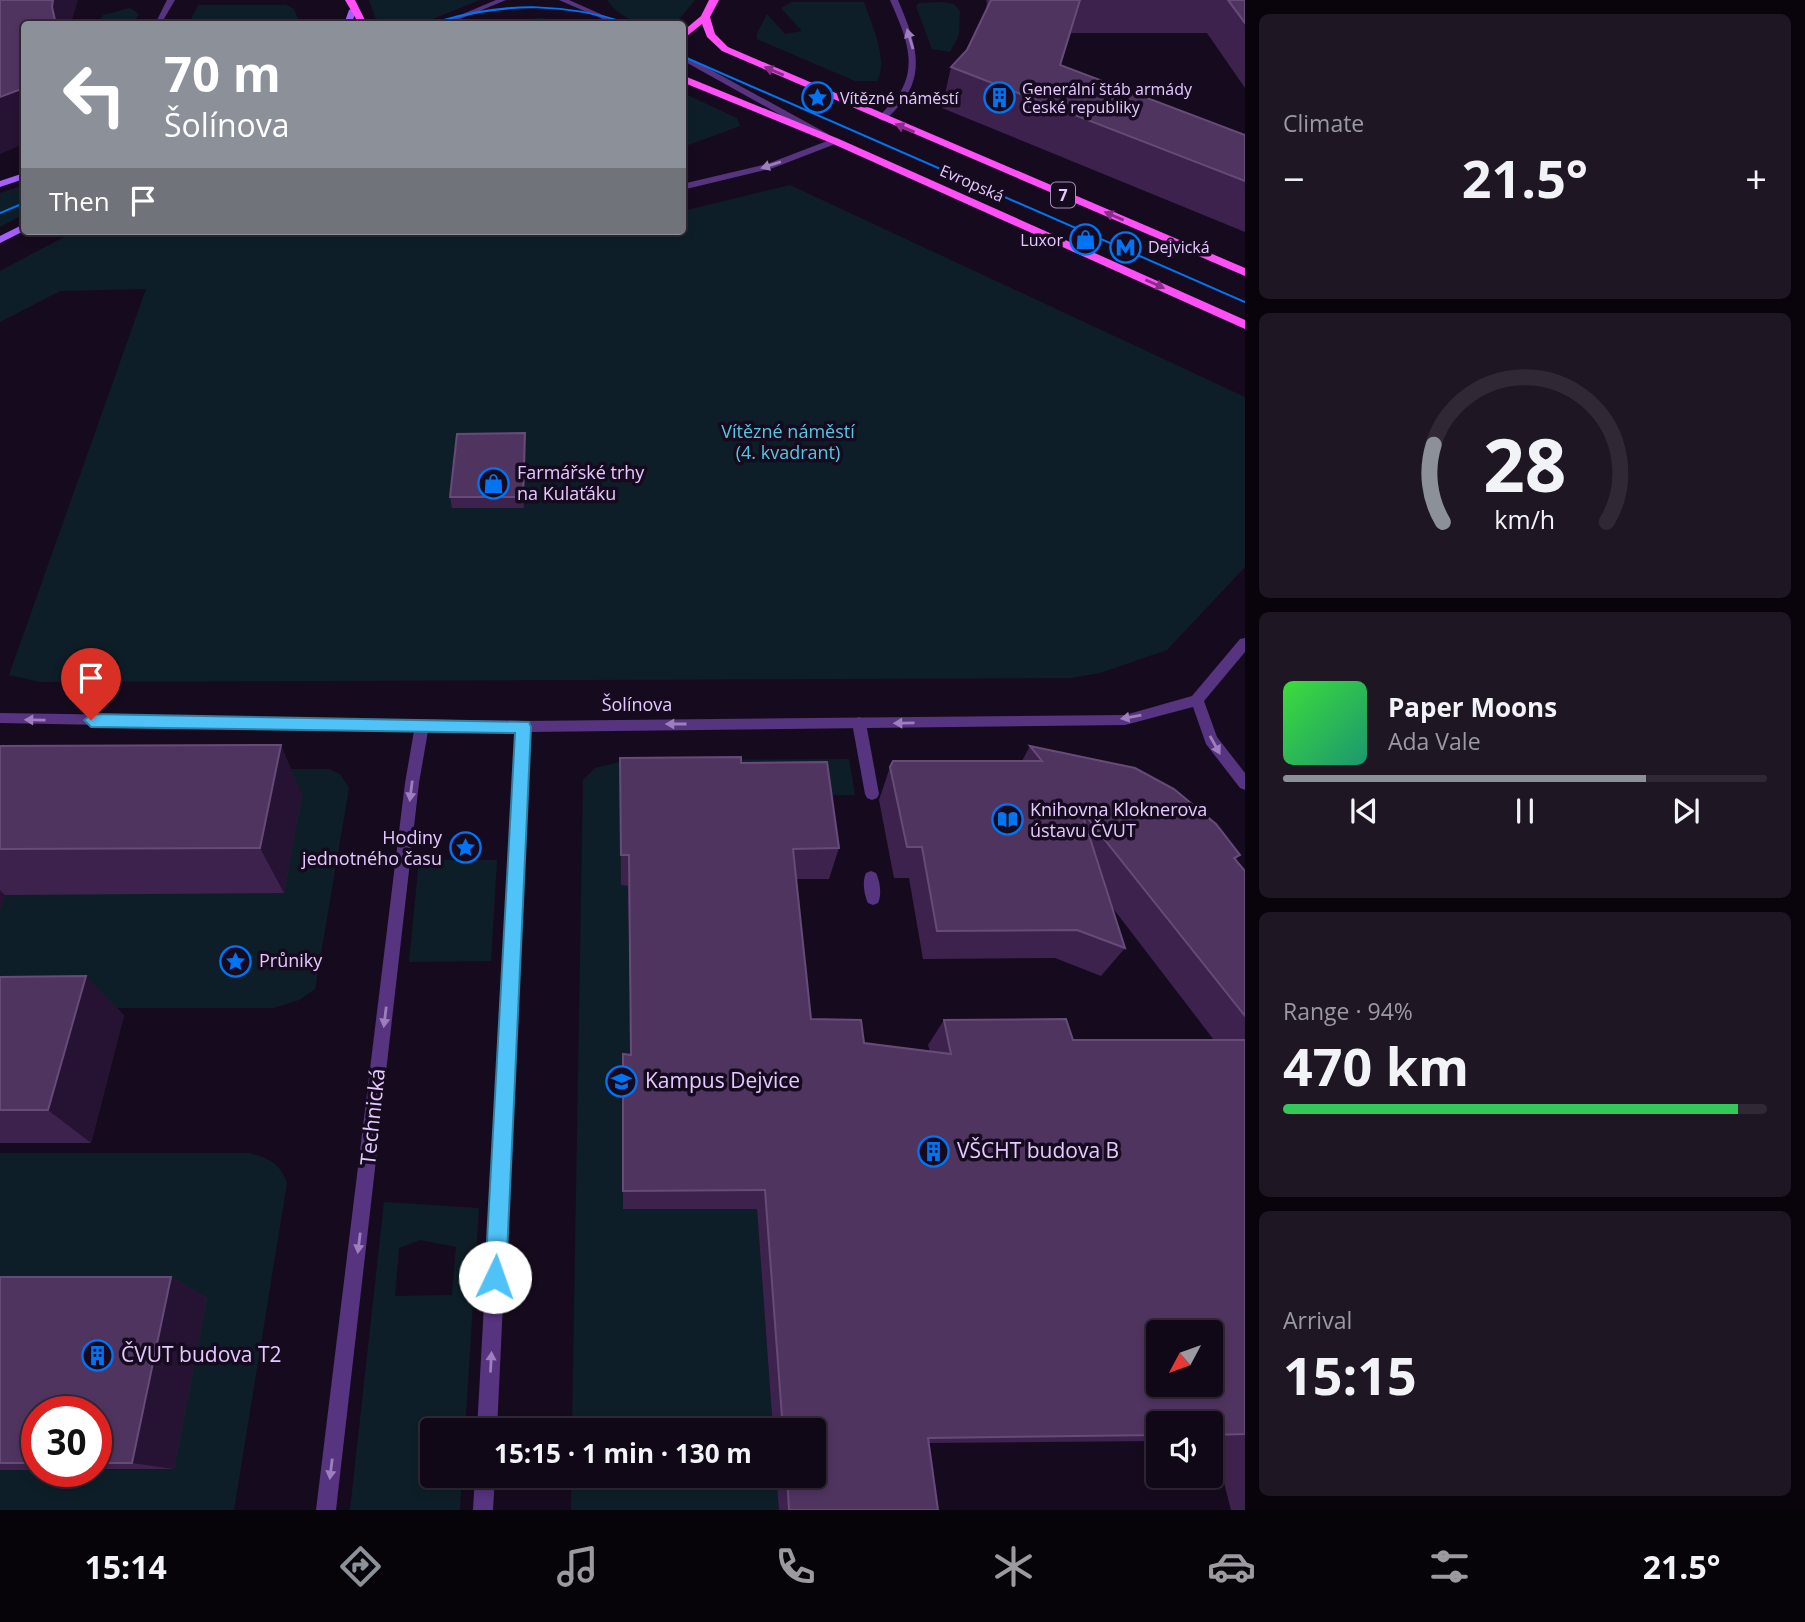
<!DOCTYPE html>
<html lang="en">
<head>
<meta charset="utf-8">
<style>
  :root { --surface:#100816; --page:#1e1623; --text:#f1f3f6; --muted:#9c9aa1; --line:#302935; --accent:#8c9099 }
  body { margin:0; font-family:"Open Sans",sans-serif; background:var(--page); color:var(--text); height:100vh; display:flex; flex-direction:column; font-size:26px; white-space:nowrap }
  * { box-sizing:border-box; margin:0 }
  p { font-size:23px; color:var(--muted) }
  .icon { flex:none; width:38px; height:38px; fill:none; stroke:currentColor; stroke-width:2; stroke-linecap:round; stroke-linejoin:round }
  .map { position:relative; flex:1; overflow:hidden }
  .panel { display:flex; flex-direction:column; gap:14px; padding:14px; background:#09040c; width:560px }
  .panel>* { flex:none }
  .guide { position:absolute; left:21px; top:21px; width:665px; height:214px; border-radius:7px; box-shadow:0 4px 10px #0003,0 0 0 2px var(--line); background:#8c9099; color:#fff; overflow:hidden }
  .needle { width:46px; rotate:229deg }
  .fabs { position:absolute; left:1146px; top:1320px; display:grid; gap:14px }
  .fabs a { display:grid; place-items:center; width:77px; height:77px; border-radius:7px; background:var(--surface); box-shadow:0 4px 10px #0003,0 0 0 2px var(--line); font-size:35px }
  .speed { position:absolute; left:21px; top:1396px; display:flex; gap:14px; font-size:35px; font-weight:700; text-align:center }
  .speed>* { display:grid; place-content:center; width:91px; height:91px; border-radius:50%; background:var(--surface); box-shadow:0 4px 10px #0003,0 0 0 2px var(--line); line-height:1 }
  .speed .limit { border:10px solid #d22; background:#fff; color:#111 }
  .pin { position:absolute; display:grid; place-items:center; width:60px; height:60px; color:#fff; margin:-72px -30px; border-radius:50% 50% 50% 0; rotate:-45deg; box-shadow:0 0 7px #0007 }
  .pin .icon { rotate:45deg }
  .me { position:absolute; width:77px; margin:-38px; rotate:3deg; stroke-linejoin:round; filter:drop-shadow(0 0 5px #0008) }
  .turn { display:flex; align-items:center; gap:24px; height:147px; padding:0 28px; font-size:32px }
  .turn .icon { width:91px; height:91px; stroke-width:2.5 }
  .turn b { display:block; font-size:49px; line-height:60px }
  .then { display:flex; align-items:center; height:66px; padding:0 28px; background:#0003; gap:14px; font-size:26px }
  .big { font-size:52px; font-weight:700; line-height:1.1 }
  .panel .tile { flex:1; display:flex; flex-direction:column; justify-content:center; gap:10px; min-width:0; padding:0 24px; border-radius:10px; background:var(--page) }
  .panel .dial { align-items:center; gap:0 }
  .dial svg { height:182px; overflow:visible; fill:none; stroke:var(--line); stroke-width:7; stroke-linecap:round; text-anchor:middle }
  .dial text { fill:var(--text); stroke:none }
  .song { display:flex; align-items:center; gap:21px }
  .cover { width:84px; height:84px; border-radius:10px; background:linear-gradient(135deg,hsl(120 70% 55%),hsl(160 70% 35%)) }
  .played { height:7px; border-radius:4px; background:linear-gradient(90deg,var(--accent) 75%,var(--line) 75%) }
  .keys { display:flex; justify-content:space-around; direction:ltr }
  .heat { display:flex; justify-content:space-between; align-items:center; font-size:38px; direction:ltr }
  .charge { height:10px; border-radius:5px; background:linear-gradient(90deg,#34c759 94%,var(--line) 0) }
  .trip { position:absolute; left:420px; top:1418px; width:406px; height:70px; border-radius:7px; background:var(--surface); box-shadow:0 4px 10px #0003,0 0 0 2px var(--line); font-weight:700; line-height:70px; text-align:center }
  .menu { display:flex; height:112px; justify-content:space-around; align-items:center; background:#060309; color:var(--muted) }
  .menu .icon { width:49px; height:49px }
  .menu .selected { color:var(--accent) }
  .menu b { font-size:32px; color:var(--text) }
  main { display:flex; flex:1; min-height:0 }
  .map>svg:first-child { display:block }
  .green { fill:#0e1e28; fill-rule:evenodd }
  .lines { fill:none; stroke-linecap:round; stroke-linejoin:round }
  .lane { fill:#56347f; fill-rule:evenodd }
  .street { fill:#56347f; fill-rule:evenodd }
  .secondary { fill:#a65fff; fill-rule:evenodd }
  .primary { fill:#ff4ff7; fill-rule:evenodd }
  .tram { stroke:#0074f3; stroke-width:2 }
  .wall { fill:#3d224d }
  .shaded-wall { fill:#261232 }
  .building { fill:#4f3460; stroke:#664b79; stroke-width:2; fill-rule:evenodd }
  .oneway { fill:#9e7ebf }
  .oneway2 { fill:#8a2d8a }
  .route { fill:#4fc3f7; stroke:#337fa1; stroke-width:2 }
  .labels { text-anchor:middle; stroke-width:7; stroke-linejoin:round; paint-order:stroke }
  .far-poi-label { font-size:16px; fill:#e5c8ff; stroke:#160b1e; text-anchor:start }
  .far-street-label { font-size:16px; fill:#e5c8ff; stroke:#160b1e }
  .shield { fill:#160b1e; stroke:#a78fbc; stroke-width:2 }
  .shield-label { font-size:16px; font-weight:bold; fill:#e5c8ff }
  .park-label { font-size:18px; fill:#51c9e2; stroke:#160b1e }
  .poi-label { font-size:18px; fill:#e5c8ff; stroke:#160b1e; text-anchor:start }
  .street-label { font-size:18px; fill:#e5c8ff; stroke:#160b1e }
  .near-poi-label { font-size:21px; fill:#e5c8ff; stroke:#160b1e; text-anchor:start }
  .near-street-label { font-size:21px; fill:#e5c8ff; stroke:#160b1e }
</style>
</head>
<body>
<main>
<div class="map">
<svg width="1245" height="1510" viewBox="0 0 1245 1510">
  <rect width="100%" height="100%" fill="#160b1e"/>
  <g class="green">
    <path d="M369,0H480L420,24H383L375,17Z"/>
    <path d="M607,0H695L675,24C648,25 624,24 607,0Z"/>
    <path d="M792,2H864C871,23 889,60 877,81H855L757,39V33L767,14L785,34L802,31L781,8Z"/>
    <path d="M943,2L954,4L960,11L959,35L950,52L932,49L916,6L919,3Z"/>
    <path d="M198,5H286L294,9L300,24H189Z"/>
    <path d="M130,8L139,14L133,24H98L103,15Z"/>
    <path d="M540,18L590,24H474Z"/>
    <path d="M683,93L737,118L740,126L683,147Z"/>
    <path d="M24,185V214L0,227V193Z"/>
    <path d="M790,185L1245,397V567L1167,650L1100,673L1071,678L40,682L9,675L146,289L60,291L0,322V271L75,231H682L683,211Z"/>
    <path d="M849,759L855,795L736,796L621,885L628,886L631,1079L757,1209L773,1430H572L583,780L595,768L627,760Z"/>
    <path d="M0,769H329L340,774L349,788L315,989L299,1000L274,1008H0V909L5,895Z"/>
    <path d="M419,860H497L491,961L409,962Z"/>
    <path d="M0,1153H249C268,1158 280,1163 287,1183L234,1510H0V1470L174,1469L0,1299Z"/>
    <path d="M384,1202L479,1208L465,1430H432V1475H462L460,1510H350ZM420,1240L456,1247L452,1295L395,1296L399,1248Z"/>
    <path d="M571,1475H776L779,1510H571Z"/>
  </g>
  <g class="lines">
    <g class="lane">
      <path d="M496,0H506L448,24H439Z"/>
      <path d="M559,0H569L623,24H614Z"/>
      <path d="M682,54L828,134L829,136L822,138L682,60Z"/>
      <path d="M835,138L839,141L838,143L773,168L682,190V184L767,164Z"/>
      <path d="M859,717L864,719L866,723L879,794L877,798L872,800L867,798L865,794L852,723L854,719Z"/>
      <path d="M871,871L876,873C880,881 882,895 878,903L873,905L868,903C864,895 862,881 866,873Z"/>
    </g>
    <g class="street">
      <path d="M167,0H175L161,24H155Z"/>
      <path d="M890,0H898C911,32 927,66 905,98C899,106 891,116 882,121L878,118C886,108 896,100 902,89C918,60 902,28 890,0Z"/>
      <path d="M1245,638V652L1204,701L1217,737L1245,773V790L1240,788L1206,744L1193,707L1125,725L530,732L497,1430H477L516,732L428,731L419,783L336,1510H316L405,783L414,731L0,723V713L523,721L1125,715L1192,696L1240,639Z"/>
      <path d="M475,1475H495L493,1510H473Z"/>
    </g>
    <g class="secondary">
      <path d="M353,8L357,10L351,24H344L349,10Z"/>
      <path d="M24,173V179L0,187V181Z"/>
      <path d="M24,224V231L0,243V236Z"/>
    </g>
    <g class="primary">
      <path d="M345,0H355L367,24H359Z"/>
      <path d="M709,0H719L710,17L715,34L728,47L1245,268V276L722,51L707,37L702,24L682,40V32L701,16Z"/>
      <path d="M682,75L839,139L1245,320V329L831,143L682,82Z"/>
    </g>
    <g class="tram">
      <path d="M444,20C508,2 567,3 630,24"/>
      <path d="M682,56L1245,302"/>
      <path d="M0,213L24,203"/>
    </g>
  </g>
  <g class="wall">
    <path d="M986,0H1245V88L1207,33H1071L1061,65L1245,135V232L942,108L951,67L967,50L986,10L987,3Z"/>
    <path d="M526,444L524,508H452L450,497Z"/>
    <path d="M0,746L302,794L284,893L5,895L0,909Z"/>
    <path d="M1030,746L1240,855L1235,860L1245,871V1510H1231L1213,1440H1211V1423H1158V1441L928,1443L938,1510H779L776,1475H814V1430H773L757,1209H623V1054L631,1055L628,886L621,885L620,758L741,763L839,848L829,879H796L811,1019L864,1043L930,1051L928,1045L944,1020L1073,1040H1214L1112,907L1125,948L1101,976L1055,958L923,959L909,878H894L879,800L890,767L1022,761Z"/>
    <path d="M0,977L124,1015L91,1143H0Z"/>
    <path d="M0,1277H171L207,1298L174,1469H96V1412H37V1470H0Z"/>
  </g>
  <g class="shaded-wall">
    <path d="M53,0H78L71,24H56L52,7Z"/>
    <path d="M24,88V144L0,154V97Z"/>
    <path d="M525,433L526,444L524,508L523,497Z"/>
    <path d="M281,745L302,794L284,893L260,848Z"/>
    <path d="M0,890L5,895L0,909Z"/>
    <path d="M86,976L124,1015L91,1143L48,1110Z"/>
    <path d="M171,1277L207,1298L174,1469L132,1463Z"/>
  </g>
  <g class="building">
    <path d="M0,0H53L52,7L56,24H24V88L0,97Z"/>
    <path d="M991,0H1080L1060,65L1245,135V181L951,67L967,50Z"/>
    <path d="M1228,0H1245V23Z"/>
    <path d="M525,433L523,497H450L457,434Z"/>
    <path d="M281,745L260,848L0,849V746Z"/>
    <path d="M1030,746L1135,768L1174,789L1216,824L1240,855L1234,858L1245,871V1016L1081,810L1125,948L1077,930L937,931L922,847H907L890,767L893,761H1042Z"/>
    <path d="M741,757V763L827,762L839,848L793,849L811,1019L861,1020L864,1043L951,1054L944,1020L1066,1019L1073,1040H1245V1434L1211,1435V1423H1158V1435L928,1438L938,1510H789L787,1475H814V1430H783L765,1190L623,1191V1054L631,1055L629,855H621L620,758ZM1158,1332H1211V1384H1158Z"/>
    <path d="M86,976L48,1110H0V977Z"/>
    <path d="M0,1277H171L132,1463H96V1412H37V1463H0Z"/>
  </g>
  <defs><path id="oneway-solid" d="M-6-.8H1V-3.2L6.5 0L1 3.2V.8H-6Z" transform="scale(1.75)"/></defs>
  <g class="oneway">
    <use href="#oneway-solid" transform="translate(910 39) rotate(-107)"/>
    <use href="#oneway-solid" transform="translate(771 165) rotate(162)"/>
    <use href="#oneway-solid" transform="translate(1131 717) rotate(170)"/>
    <use href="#oneway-solid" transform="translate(35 720) rotate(-179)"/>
    <use href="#oneway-solid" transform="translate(904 723) rotate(179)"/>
    <use href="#oneway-solid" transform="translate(676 724) rotate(180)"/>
    <use href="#oneway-solid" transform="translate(1215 745) rotate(61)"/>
    <use href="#oneway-solid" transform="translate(411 791) rotate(97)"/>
    <use href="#oneway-solid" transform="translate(385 1017) rotate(97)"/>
    <use href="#oneway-solid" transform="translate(359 1243) rotate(97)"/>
    <use href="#oneway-solid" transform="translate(491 1362) rotate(-87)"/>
    <use href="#oneway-solid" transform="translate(331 1469) rotate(97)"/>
  </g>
  <g class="oneway2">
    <use href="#oneway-solid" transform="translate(774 71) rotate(-157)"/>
    <use href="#oneway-solid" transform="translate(905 128) rotate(-157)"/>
    <use href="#oneway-solid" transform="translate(1114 216) rotate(-157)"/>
    <use href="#oneway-solid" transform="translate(1155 284) rotate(24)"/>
  </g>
  <path class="route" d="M91,714L529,722L531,727L506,1277L503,1284L495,1287L488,1284L485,1277L515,733L91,727L84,720Z"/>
  <defs>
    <symbol id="sight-ring" viewBox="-11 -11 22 22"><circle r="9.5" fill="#160b1e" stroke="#0074f3" stroke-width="1.5"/><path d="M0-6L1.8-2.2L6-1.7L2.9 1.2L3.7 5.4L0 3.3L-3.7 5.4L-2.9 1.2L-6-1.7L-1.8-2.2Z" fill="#0074f3"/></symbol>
    <symbol id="building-ring" viewBox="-11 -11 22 22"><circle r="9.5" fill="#160b1e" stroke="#0074f3" stroke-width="1.5"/><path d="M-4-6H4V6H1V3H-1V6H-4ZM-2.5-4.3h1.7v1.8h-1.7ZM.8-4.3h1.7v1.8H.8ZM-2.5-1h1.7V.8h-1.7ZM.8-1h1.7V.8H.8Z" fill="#0074f3"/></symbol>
    <symbol id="shop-ring" viewBox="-11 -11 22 22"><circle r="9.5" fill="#160b1e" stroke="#0074f3" stroke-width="1.5"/><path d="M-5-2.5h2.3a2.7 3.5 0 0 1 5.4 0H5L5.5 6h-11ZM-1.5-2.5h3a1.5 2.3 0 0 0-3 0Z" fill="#0074f3"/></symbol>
    <symbol id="metro-ring" viewBox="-11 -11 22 22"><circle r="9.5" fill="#160b1e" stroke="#0074f3" stroke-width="1.5"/><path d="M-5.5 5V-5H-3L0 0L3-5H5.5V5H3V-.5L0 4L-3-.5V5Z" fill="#0074f3"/></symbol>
    <symbol id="library-ring" viewBox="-11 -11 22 22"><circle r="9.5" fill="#160b1e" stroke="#0074f3" stroke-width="1.5"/><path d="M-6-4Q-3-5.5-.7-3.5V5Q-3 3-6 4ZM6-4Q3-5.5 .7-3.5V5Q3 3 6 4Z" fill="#0074f3"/></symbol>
    <symbol id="university-ring" viewBox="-11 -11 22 22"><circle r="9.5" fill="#160b1e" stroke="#0074f3" stroke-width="1.5"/><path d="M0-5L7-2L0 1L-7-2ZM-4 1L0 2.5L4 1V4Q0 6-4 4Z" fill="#0074f3"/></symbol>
  </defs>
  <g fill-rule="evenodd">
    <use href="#sight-ring" x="800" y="80" width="35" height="35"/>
    <use href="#building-ring" x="982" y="80" width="35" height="35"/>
    <use href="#shop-ring" x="1068" y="222" width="35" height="35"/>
    <use href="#metro-ring" x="1108" y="230" width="35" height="35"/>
    <use href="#shop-ring" x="476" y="466" width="35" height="35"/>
    <use href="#library-ring" x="990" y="802" width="35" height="35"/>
    <use href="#sight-ring" x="448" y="830" width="35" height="35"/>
    <use href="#sight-ring" x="218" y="944" width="35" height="35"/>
    <use href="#university-ring" x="604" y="1064" width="35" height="35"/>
    <use href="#building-ring" x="916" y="1134" width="35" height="35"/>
    <use href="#building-ring" x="80" y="1338" width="35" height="35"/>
  </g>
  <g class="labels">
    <g class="far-poi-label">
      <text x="1022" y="95">Generální štáb armády<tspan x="1022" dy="18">České republiky</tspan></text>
      <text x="840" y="104">Vítězné náměstí</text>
      <text x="1063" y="246" text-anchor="end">Luxor</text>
      <text x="1148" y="253">Dejvická</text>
    </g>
    <g class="far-street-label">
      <text transform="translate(972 183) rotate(24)" y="6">Evropská</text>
    </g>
    <rect class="shield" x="1051" y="182.5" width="24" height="25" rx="5"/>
    <g class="shield-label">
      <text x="1063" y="201">7</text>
    </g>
    <g class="park-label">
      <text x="788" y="438">Vítězné náměstí<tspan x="788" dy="21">(4. kvadrant)</tspan></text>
    </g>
    <g class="poi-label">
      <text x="517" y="479">Farmářské trhy<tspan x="517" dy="21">na Kulaťáku</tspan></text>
      <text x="1030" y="816">Knihovna Kloknerova<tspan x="1030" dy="21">ústavu ČVUT</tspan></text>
      <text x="442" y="844" text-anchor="end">Hodiny<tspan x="442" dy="21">jednotného času</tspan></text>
      <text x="259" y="967">Průniky</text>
    </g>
    <g class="street-label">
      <text x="637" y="711">Šolínova</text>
    </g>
    <g class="near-poi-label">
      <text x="645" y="1088">Kampus Dejvice</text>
      <text x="957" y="1158">VŠCHT budova B</text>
      <text x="121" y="1362">ČVUT budova T2</text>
    </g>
    <g class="near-street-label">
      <text transform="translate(373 1117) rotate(-84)" y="7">Technická</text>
    </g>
  </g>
</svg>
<div class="fabs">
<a><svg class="needle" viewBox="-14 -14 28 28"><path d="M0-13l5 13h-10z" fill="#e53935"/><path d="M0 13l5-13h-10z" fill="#9c9aa1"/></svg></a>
<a><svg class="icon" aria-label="sound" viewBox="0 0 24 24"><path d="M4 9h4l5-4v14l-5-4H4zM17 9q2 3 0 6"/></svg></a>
</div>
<div class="speed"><div class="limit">30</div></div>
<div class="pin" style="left:91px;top:720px;background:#d93025"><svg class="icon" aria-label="arrive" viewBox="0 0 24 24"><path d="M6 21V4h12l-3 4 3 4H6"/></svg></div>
<svg class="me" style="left:495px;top:1277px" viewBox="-20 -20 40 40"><circle r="19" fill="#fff"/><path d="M0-13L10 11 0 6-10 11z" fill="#4fc3f7"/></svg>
<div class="trip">15:15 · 1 min · 130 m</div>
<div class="guide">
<div class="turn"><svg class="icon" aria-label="left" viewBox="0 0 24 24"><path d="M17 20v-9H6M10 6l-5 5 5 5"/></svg><div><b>70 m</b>Šolínova</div></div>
<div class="then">Then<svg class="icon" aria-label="arrive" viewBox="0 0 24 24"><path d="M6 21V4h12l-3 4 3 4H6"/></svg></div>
</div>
</div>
<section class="panel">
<div class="tile"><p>Climate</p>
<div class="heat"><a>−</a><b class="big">21.5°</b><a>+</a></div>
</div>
<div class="tile dial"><svg viewBox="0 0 100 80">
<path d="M14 69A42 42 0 1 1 86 69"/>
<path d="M14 69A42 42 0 0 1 10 35" stroke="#8c9099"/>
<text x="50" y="56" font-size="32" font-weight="700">28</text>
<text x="50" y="72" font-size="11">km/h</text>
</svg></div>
<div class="tile">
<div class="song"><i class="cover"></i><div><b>Paper Moons</b><p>Ada Vale</p></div></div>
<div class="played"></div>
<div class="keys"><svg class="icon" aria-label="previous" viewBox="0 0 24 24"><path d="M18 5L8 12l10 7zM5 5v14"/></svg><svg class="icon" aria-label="pause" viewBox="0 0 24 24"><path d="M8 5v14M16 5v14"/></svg><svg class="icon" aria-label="next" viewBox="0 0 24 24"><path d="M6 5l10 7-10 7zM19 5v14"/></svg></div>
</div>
<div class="tile"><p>Range · 94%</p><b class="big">470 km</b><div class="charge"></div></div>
<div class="tile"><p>Arrival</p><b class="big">15:15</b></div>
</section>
</main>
<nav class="menu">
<b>15:14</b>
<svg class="icon selected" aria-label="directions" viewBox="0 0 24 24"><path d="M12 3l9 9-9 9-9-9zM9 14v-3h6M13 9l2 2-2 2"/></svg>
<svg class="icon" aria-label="music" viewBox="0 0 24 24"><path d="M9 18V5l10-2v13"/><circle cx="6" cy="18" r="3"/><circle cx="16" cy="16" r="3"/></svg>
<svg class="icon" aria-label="phone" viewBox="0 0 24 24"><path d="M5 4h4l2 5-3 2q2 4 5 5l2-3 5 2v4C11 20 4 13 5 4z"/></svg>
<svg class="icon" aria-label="climate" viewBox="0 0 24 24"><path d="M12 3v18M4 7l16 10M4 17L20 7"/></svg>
<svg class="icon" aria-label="car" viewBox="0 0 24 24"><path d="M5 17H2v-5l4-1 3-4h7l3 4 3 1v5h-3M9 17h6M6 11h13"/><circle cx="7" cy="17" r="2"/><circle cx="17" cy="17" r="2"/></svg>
<svg class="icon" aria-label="filters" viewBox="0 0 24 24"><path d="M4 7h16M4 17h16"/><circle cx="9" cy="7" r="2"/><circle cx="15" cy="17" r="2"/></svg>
<b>21.5°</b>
</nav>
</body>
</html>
